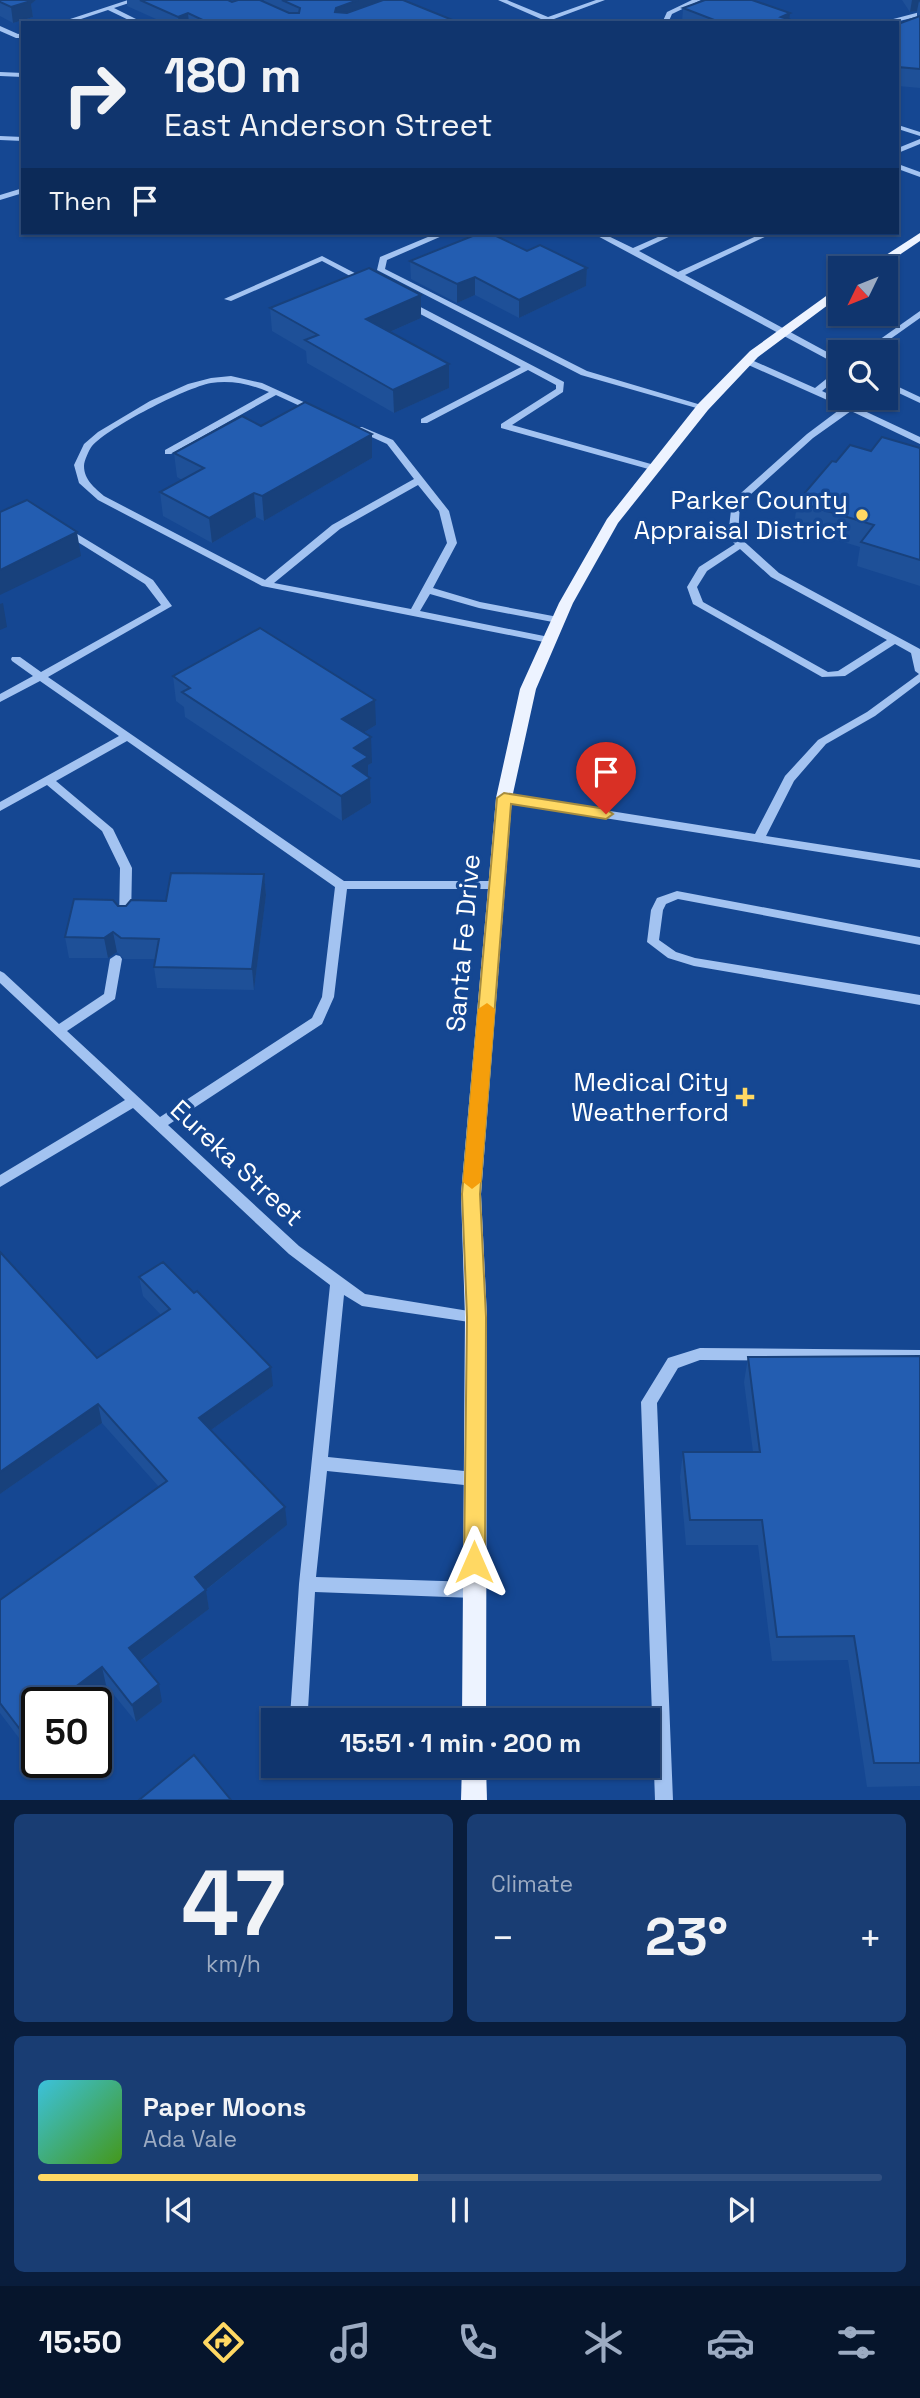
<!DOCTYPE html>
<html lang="en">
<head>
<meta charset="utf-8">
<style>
  :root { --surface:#10356e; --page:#193d73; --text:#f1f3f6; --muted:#9cabc2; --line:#305081; --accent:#ffd863 }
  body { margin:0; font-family:"Space Grotesk",sans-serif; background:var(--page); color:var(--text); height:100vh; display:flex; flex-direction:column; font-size:26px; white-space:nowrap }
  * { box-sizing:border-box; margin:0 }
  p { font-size:23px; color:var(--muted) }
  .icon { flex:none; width:38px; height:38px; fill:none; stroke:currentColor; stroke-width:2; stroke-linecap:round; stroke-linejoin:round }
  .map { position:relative; height:1800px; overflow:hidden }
  .panel { display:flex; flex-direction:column; gap:14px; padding:14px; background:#091d3c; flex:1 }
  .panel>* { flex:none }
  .guide { position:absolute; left:21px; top:21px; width:878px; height:214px; border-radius:0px; box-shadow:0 2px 5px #0004,0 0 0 2px var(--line); background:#10356e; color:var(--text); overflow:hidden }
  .needle { width:46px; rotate:227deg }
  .controls { position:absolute; left:828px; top:256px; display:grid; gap:14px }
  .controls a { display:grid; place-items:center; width:70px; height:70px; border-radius:0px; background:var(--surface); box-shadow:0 2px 5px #0004,0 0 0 2px var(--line); font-size:35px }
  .speed { position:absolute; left:21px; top:1687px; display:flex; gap:14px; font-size:35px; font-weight:700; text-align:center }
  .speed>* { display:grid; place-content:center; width:91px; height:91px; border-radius:50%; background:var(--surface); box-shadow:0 2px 5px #0004,0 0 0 2px var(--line); line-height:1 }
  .speed .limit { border:4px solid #111; border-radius:10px; background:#fff; color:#111 }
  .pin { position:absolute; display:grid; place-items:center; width:60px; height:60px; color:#fff; margin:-72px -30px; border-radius:50% 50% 50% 0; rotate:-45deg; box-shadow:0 0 7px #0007 }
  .pin .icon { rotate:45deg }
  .me { position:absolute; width:77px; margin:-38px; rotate:0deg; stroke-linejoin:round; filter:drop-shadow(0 0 5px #0008) }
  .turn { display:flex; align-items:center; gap:24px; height:147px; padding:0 28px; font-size:32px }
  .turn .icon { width:91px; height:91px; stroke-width:2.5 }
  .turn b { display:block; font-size:49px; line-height:60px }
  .then { display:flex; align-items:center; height:66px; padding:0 28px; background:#0003; gap:14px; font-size:26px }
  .big { font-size:52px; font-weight:700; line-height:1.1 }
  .panel .tile { flex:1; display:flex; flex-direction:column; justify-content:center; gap:10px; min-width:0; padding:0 24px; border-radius:10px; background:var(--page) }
  .panel .dial { align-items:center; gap:0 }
  .dial b { font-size:91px; line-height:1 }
  .song { display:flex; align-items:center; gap:21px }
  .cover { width:84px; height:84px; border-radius:10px; background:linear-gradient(135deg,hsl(190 70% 55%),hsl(100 70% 35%)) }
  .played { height:7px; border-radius:4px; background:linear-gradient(90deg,var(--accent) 45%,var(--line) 45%) }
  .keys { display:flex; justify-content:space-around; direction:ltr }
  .heat { display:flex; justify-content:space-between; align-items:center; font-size:38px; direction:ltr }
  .panel .tiles { flex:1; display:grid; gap:14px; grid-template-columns:1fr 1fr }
  .tile:last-child { grid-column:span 2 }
  .trip { position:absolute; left:261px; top:1708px; width:399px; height:70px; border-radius:0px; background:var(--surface); box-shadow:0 2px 5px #0004,0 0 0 2px var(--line); font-weight:700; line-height:70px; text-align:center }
  .dock { display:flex; height:112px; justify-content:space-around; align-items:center; background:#06152c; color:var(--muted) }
  .dock .icon { width:49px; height:49px }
  .dock .current { color:var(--accent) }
  .dock b { font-size:32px; color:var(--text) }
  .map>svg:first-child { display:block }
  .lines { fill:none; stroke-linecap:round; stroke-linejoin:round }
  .minor { fill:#a3c3f1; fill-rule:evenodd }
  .major { fill:#edf3ff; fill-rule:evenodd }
  .wall { fill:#1e5098 }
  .shaded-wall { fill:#18417c }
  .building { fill:#235db1; stroke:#18417c; stroke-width:2 }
  .route { fill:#ffd863; stroke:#a68c40; stroke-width:2 }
  .slow { fill:#f59e0b }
  .poi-dot { fill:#ffd863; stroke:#154792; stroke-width:2.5 }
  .labels { text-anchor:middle; stroke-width:7; stroke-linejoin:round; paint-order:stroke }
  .poi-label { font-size:26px; fill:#fff; stroke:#154792; text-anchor:end }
  .street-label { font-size:26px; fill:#fff; stroke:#154792 }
</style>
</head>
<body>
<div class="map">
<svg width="920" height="1800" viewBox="0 0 920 1800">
  <rect width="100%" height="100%" fill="#154792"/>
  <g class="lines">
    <g class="minor">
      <path d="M128,0H138L114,8L144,23H135L108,10L69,23H58Z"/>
      <path d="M498,0H507L548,17L596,0H605L554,19L560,23H550Z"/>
      <path d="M692,0H701L672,14L668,23H662L667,12Z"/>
      <path d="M920,12V16L891,23H878Z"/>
      <path d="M0,26L18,34L23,33V38H16L0,31Z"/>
      <path d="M0,72L23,73V77L0,76Z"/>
      <path d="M898,125L920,132V136L898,129Z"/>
      <path d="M0,136L23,137V141L0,140Z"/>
      <path d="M920,139V144L898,153V148Z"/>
      <path d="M898,164L920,172V177L898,169Z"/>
      <path d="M23,188V193L0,200V195Z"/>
      <path d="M592,233H602L633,248L667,233H677L639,251L678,272L763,233H773L685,275L840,359V366Z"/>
      <path d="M435,234L442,236L387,260L385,269L587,371L708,407L706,409H700L581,375L377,270L380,257Z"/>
      <path d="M322,256L372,282L365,284L322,261L231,301L224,299Z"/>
      <path d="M405,302H411L564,382L563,392L512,425L658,466L660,468L655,471L652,470L501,428V424L556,389V385L528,370L427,423H421V419L521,367L405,306Z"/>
      <path d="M920,311V318L872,352H862Z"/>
      <path d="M747,358L815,388L840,368V376L822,391L920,437V444L851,411L813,438L740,504L738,536L779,573L920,649V682L875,716L826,744L794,781L766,836L920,860V868L504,802L498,798L504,794L755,834L785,776L818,740L867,712L919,674L915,671L911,653L895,644L845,676L822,677L693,604L687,587L699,567L735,544L728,537L732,501L807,434L843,407L744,363L743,361ZM740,549L771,577L887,640L838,671L828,672L703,602L697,587L707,571Z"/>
      <path d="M231,376L262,383L321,410L319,412H313L276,395L171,454H165V450L269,392C250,384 231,380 211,383C185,388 109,427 92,446C89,450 84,461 84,466C84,480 95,488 104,496L265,580L332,525L414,479L387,444L354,429L356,427H362L393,440L449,511L457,543L433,588L480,602L558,617L563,620L558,623L479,608L430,594L420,611L549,637L554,640L553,642L549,643L262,586L98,500L79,483L74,465L84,444L98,432L150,401L188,384L211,378ZM418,485L439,511L447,543L411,609L274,583L340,529Z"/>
      <path d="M886,381L920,397V403L886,387Z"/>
      <path d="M64,526L153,580L172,606L48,677L344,881H497L503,885L497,889H347L334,997L322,1024L168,1125L299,1246L365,1294L481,1313L483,1317L481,1321L476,1323L362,1306L344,1295L328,1457L474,1472L480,1474L482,1479L480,1484L474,1486L327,1471L316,1577L474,1582L480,1585L482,1590L480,1595L474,1598L315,1592L308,1709L474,1711L480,1713L482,1720H292L290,1717L299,1584L330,1285L289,1254L133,1108L0,1187V1175L125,1100L0,983V971L4,973L59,1024L104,994L110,959L116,955L120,956L122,959L115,999L67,1031L160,1117L312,1018L322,997L335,887L127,741L56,781L113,829L132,868L131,920L129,923L125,924L119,920L120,868L102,831L47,785L0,811V802L119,736L40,681L0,702V694L33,676L12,661L11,659L12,657H20L41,672L161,605L145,584L60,531L59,529Z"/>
      <path d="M677,891L920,937V945L678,899L666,904L663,910L659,940L676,952L695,958L920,995V1005L694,966L668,958L647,942L651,910L657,898Z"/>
      <path d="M700,1348L920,1350V1362L700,1360L678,1368L657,1403L673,1800H655L641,1402L668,1358Z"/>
    </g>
    <g class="major">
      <path d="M920,233V241L880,268H866Z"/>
      <path d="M840,286V296L758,357L708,410L618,523L573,603L536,689L512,798L481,1194L487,1317L486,1720H462L465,1317L461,1194L496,798L520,689L559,603L607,519L698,404L750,351Z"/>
      <path d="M462,1766H486L487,1800H461Z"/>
    </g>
  </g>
  <g class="wall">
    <path d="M0,0H36L31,4L33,17L13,23L0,16Z"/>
    <path d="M127,0H228L232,2H264V0H403L450,19V23H165L127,6Z"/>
    <path d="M902,0H920V88L898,86V24L917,17V11L910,12Z"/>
    <path d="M683,8L789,23H682Z"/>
    <path d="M527,251L587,268L586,286L519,318L475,295L457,303L411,279L410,261Z"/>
    <path d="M270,308L421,318L390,332L449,364V388L394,413L307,363L306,351L272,331Z"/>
    <path d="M261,426L372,434V458L264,521L256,517L212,543L163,516L160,492L182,480L177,477L174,453Z"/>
    <path d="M920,448V586L857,566L860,547L794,527L797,502L836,462L871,451Z"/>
    <path d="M173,676L376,725L363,733L372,763L368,765V776L370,778L371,803L342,821L185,717L184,707L176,701Z"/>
    <path d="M264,874L266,895L254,990L157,988L154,967L155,959H124L117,952L108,958H69L65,937L118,906L166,901Z"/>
    <path d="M139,1277L273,1386L211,1430L287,1525L206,1590L209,1609L140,1661L162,1702L136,1722L106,1685L82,1703H37L25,1746L0,1713V1600L159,1487L102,1423L0,1494L97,1358L161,1315L143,1296Z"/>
    <path d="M920,1356V1786L867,1787L848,1660L772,1661L758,1545H686L680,1477L683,1452H753L744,1382L748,1357Z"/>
  </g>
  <g class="shaded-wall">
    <path d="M27,0H36L31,4L33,17L13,23L11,7Z"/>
    <path d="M358,0H382L336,21L335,12L336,8Z"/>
    <path d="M912,0H920V3L919,1L917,11L910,12Z"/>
    <path d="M188,13L189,23H179L178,17Z"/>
    <path d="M790,13L789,23H779L781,17Z"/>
    <path d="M587,268L586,286L519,318V300Z"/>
    <path d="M475,277V295L457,303V284Z"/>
    <path d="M421,295V318L367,342L366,319Z"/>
    <path d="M449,364V388L394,413L393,390Z"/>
    <path d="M372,434V458L264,521L262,496Z"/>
    <path d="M254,493L256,517L212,543L209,518Z"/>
    <path d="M77,532L81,556L0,595V570Z"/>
    <path d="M3,603L7,627L0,630V604Z"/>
    <path d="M375,700L376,725L343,745L342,719Z"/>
    <path d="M371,737L372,763L368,765V778H370L371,803L342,821L341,796L353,766L354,748Z"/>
    <path d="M264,874L266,895L254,990L252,969Z"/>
    <path d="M113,932L117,952L108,958L104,938Z"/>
    <path d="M271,1367L273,1386L201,1437L199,1418Z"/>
    <path d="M98,1404L102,1423L0,1494V1472Z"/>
    <path d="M285,1507L287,1525L198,1596L195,1577Z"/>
    <path d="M206,1590L209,1609L133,1666L129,1648Z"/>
    <path d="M102,1667L106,1685L82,1703H54Z"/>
    <path d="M159,1684L162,1702L136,1722L132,1705Z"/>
    <path d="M37,1716V1737L25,1746L19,1728Z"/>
  </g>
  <g class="building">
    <path d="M0,0H30L31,1L11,7L0,2Z"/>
    <path d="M140,0H228L232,2L238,0H260L289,13H299L300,8L282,0H358L336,8L335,12L347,13L383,0H403L450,19L439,23H209L188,13L178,17Z"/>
    <path d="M705,0H752L790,13L781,17L788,19L779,23H722L683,8Z"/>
    <path d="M920,16V69L898,67V24Z"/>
    <path d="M480,233H490L527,251L540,245L587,268L519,300L475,277L457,284L410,261Z"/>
    <path d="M369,268L421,295L366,319L449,364L393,390L305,340L318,335L270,308Z"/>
    <path d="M305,402L372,434L262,496L254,493L209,518L160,492L204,468L174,453L242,416L261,426Z"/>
    <path d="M882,437L920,448V560L861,542L874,525L797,502L832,461L836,462L850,445L871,451Z"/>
    <path d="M27,500L77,532L0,570V512Z"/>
    <path d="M260,628L375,700L342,719L371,737L354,748L368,757L353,766L370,778L341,796L182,692L190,688L173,676Z"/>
    <path d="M171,873L264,874L252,969L154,967L159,939L121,938L113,932L104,938L65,937L74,899L113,900L118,906H126L131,900L166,901Z"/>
    <path d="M0,1252L97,1358L170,1309L139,1277L163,1262L194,1293L197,1291L271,1367L199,1418L285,1507L195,1577L206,1590L129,1648L159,1684L132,1705L102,1667L54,1703H37V1716L19,1728L0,1703V1600L167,1481L98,1404L0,1472Z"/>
    <path d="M920,1356V1763H874L854,1636L777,1637L762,1520H690L683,1452H760L748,1357Z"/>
    <path d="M194,1755L231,1800H139Z"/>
  </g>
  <path class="route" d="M504,793L606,809L613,814L606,819L511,804L480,1194L486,1317L485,1562L482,1569L474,1572L467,1569L464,1562L467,1317L462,1194L497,798Z"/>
  <path class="slow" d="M487,1003L495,1009L481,1182L472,1189L463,1182L478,1009Z"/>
  <g class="poi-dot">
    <circle cx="862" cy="515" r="7"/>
    <path d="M741.5 1086.5h7v7h7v7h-7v7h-7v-7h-7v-7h7z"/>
  </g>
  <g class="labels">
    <g class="poi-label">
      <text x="848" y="509">Parker County<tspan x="848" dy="30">Appraisal District</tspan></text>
      <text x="729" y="1091">Medical City<tspan x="729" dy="30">Weatherford</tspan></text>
    </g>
    <g class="street-label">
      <text transform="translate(463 943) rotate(-85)" y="9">Santa Fe Drive</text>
      <text transform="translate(237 1163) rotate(43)" y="9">Eureka Street</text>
    </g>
  </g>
</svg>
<div class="controls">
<a><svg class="needle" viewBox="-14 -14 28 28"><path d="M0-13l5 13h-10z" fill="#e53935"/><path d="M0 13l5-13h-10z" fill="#9cabc2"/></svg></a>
<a><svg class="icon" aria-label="search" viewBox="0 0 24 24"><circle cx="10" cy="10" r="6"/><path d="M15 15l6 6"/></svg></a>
</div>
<div class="speed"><div class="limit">50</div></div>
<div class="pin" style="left:606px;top:814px;background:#d93025"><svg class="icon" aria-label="arrive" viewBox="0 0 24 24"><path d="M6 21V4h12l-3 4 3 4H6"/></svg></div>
<svg class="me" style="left:474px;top:1562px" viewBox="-20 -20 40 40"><path d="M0-17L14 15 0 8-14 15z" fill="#ffd863" stroke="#fff" stroke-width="4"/></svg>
<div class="trip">15:51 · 1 min · 200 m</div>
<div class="guide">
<div class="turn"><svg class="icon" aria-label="right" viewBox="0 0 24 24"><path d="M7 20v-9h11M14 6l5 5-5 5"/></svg><div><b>180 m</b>East Anderson Street</div></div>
<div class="then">Then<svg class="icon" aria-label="arrive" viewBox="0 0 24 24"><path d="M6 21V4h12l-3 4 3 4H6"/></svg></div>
</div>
</div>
<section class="panel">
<div class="tiles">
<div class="tile dial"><b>47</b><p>km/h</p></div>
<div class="tile"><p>Climate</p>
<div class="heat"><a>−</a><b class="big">23°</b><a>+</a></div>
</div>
<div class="tile">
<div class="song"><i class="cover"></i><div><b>Paper Moons</b><p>Ada Vale</p></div></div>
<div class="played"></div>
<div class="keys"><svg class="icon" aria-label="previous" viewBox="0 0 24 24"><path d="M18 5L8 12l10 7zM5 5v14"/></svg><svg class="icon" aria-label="pause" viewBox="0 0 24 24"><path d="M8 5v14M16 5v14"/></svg><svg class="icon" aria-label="next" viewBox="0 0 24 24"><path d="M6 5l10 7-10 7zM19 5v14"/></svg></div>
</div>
</div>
</section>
<nav class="dock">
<b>15:50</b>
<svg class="icon current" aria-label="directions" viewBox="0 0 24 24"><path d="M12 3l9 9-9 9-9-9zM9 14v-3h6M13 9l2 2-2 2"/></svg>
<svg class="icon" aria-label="music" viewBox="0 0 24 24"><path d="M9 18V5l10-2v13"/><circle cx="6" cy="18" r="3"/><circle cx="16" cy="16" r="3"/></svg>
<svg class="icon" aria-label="phone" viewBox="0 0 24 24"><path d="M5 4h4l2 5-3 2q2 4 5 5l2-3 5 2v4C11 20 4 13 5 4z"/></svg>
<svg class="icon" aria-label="climate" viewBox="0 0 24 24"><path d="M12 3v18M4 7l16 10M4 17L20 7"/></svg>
<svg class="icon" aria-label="car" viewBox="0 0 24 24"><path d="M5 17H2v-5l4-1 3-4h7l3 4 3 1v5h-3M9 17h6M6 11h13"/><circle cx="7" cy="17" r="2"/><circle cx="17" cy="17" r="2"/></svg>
<svg class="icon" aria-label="filters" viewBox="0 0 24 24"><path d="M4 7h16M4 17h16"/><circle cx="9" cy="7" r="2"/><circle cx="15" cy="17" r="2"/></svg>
</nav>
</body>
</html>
